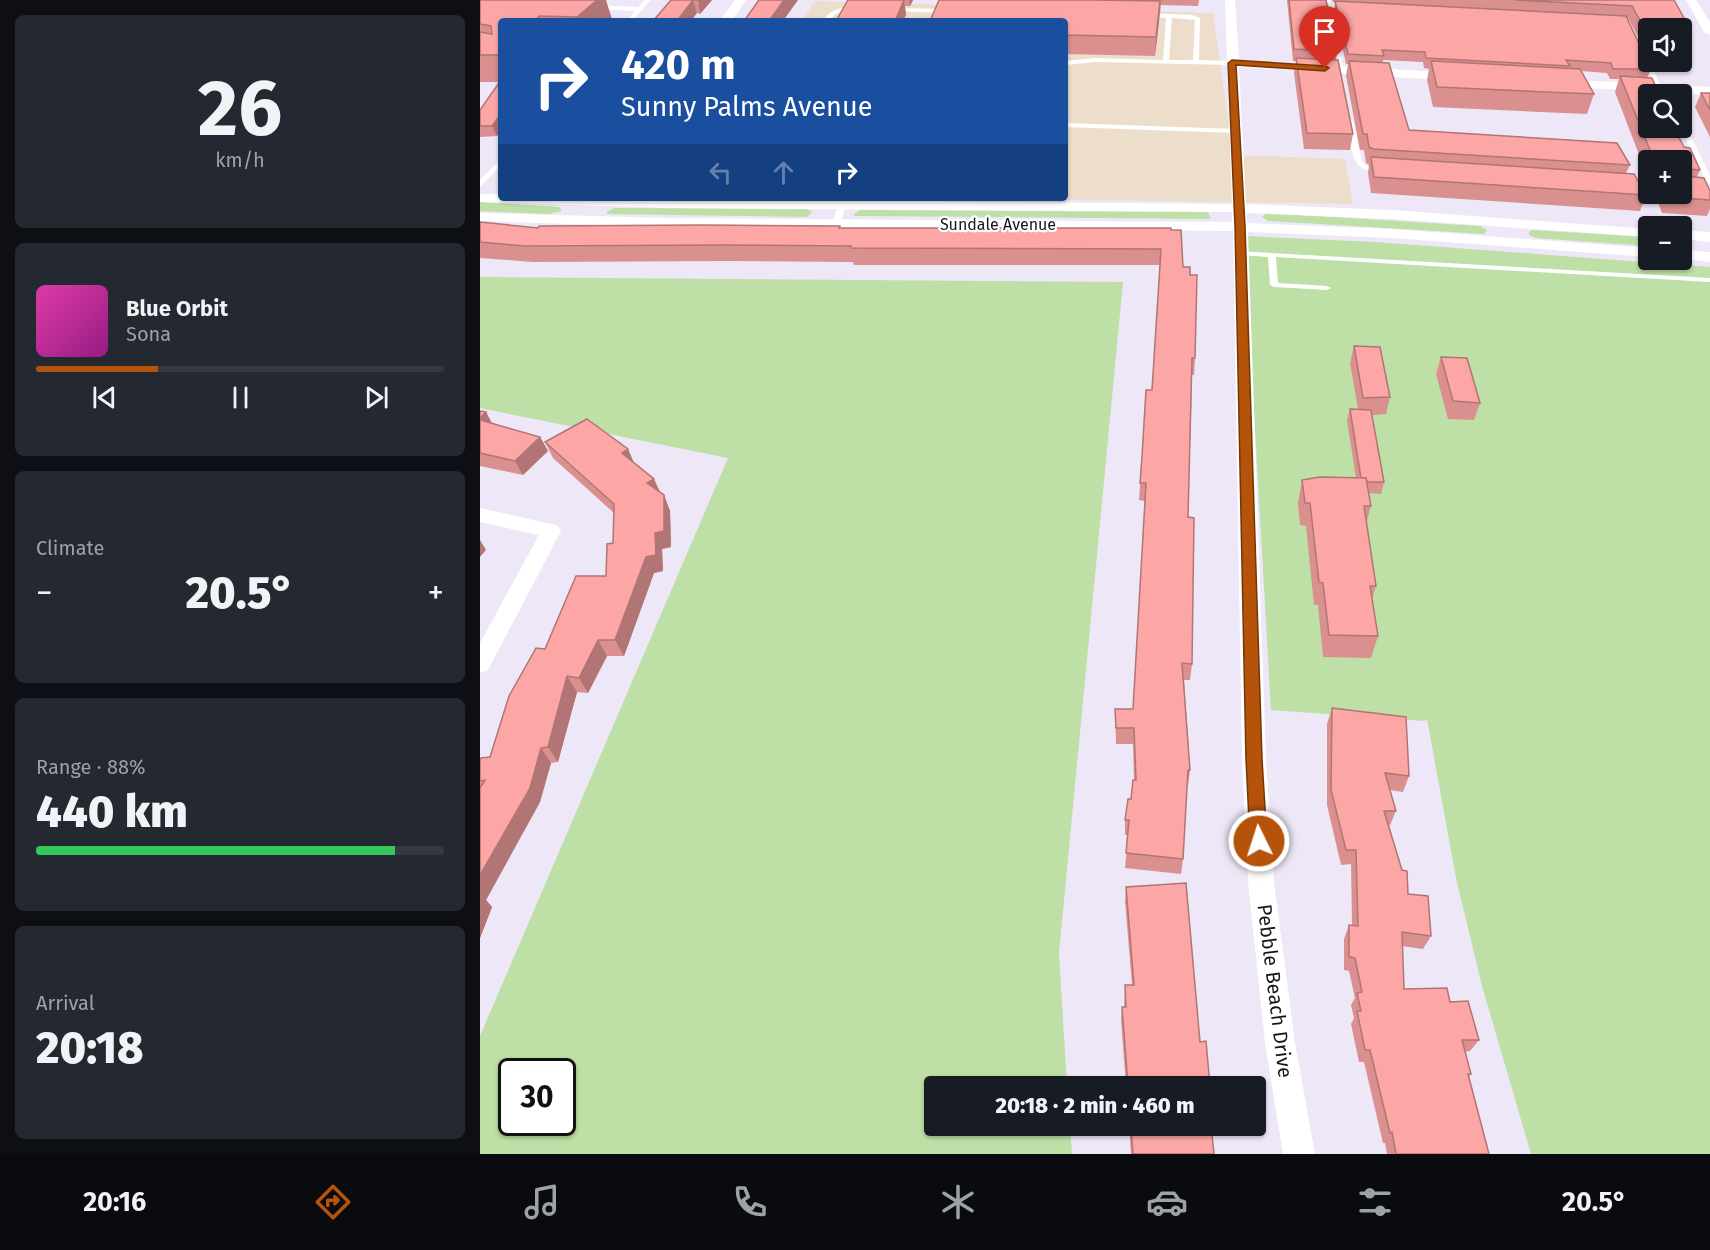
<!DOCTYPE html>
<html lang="en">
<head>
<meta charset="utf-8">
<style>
  :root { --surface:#171b24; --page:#242831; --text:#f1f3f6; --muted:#9ea1a6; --line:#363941; --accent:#b45309 }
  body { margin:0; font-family:"Fira Sans",sans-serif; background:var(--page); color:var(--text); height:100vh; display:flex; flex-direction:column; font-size:22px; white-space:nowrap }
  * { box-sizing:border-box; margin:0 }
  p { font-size:20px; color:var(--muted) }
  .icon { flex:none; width:33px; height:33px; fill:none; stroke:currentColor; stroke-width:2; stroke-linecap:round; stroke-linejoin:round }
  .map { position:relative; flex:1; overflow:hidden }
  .side { display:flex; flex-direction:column; gap:15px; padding:15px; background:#0d0f14; width:480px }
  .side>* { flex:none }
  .top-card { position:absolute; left:18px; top:18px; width:570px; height:183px; border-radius:6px; box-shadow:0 2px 4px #0004; background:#1a4fa0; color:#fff; overflow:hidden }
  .fabs { position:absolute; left:1158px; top:18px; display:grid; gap:12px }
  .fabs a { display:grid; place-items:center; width:54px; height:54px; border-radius:6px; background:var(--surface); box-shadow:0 2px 4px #0004; font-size:30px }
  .speed { position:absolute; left:18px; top:1058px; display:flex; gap:12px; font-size:30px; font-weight:700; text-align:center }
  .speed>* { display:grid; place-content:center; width:78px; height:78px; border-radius:50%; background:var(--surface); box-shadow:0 2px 4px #0004; line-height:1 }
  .speed .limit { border:3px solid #111; border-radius:9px; background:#fff; color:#111 }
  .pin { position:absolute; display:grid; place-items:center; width:51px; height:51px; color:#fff; margin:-62px -26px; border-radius:50% 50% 50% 0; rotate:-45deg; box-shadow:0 0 6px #0007 }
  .pin .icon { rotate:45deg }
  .me { position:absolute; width:66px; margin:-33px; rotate:356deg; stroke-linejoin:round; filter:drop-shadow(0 0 4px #0008) }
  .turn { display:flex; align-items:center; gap:21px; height:126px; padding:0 24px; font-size:27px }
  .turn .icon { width:78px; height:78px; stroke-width:2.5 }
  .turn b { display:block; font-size:42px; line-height:51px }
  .lanes { display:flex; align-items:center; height:57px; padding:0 24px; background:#0003; justify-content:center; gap:30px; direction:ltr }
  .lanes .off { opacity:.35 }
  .big { font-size:45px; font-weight:800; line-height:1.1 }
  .side .card { flex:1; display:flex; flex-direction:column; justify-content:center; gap:9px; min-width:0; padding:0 21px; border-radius:9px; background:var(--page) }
  .side .dial { align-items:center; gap:0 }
  .dial b { font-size:78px; line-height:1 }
  .song { display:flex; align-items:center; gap:18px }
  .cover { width:72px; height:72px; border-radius:9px; background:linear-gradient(135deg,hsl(320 70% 55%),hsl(310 70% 35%)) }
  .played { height:6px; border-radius:3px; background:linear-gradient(90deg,var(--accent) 30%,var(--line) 30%) }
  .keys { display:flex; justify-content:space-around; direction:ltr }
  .heat { display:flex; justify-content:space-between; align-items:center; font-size:33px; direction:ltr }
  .charge { height:9px; border-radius:4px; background:linear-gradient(90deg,#34c759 88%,var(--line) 0) }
  .trip { position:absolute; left:444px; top:1076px; width:342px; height:60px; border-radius:6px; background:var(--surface); box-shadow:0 2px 4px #0004; font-weight:800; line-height:60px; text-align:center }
  .tab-bar { display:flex; height:96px; justify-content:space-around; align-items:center; background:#090b0e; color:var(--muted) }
  .tab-bar .icon { width:42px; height:42px }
  .tab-bar .active { color:var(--accent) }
  .tab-bar b { font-size:27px; color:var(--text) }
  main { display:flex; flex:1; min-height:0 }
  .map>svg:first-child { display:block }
  .commercial { fill:#ecdecb }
  .green { fill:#bedfa5; fill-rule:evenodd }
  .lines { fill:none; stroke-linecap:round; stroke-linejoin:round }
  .service { fill:#fff; fill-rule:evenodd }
  .minor { fill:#fff; fill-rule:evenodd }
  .wall { fill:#d9908f }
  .shaded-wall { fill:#b07574 }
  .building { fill:#fca7a6; stroke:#b07574; stroke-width:1.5 }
  .route { fill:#b45309; stroke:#753606; stroke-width:1.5 }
  .labels { text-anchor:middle; stroke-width:4.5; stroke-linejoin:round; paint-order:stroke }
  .far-street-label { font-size:16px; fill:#18151b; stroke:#fff }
  .street-label { font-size:20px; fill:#18151b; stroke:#fff }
</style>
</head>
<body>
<main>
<section class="side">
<div class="card dial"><b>26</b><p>km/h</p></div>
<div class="card">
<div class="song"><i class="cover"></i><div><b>Blue Orbit</b><p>Sona</p></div></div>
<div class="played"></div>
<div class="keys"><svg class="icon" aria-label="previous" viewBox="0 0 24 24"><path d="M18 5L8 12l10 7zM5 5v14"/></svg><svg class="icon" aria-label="pause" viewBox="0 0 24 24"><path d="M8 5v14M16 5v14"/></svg><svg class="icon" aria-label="next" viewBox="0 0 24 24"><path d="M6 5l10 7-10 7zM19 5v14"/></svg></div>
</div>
<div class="card"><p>Climate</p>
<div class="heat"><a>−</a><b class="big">20.5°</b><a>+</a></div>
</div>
<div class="card"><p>Range · 88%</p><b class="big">440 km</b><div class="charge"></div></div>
<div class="card"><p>Arrival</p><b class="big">20:18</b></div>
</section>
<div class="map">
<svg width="1230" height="1154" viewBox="0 0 1230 1154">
  <rect width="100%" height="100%" fill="#eee7f7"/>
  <path class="commercial" d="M335,1L733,13L753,155L865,159L873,204L492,198H585V21H322Z"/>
  <g class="green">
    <path d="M0,202L79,207L82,211L69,214L0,211Z"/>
    <path d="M134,208L327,209L332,212L327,217L127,214V212Z"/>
    <path d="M380,210L728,212L731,219L375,216L374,214Z"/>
    <path d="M787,213L1000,226L1007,230L1004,234L788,221L782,217Z"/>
    <path d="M1052,230L1168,237V246L1056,238L1049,235V232Z"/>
    <path d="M764,236L895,242L1230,267V1154H1051L1002,986L976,878L947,719L945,721L791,710Z"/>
    <path d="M0,277L643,282L579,953L587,1086H454V1125H590L592,1154H0V1036L248,458L0,408ZM32,1071H82V1122H32Z"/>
  </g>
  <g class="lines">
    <g class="service">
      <path d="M92,0H102L131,6L158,7L165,0H171L152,21H146L155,11L131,10Z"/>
      <path d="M844,0H850L851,4L870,7L867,9L851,8L864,71L859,70Z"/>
      <path d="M376,7L378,8V10C366,11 357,10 349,21H343C351,8 362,7 376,7Z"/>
      <path d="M413,8L469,9L472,11L469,13L411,11L410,10Z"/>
      <path d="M668,13L712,15L720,18L719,60L752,61L755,63L752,65L615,62L585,65V61L615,58L683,60L686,18L666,16L665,15ZM692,18L715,20L713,60H689Z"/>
      <path d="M1165,57L1168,59L1182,88L1181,89L1176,88L1162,59Z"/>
      <path d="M870,119L873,121L882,162L889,167L904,169V171C868,175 873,149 867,121Z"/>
      <path d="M585,123L755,129L758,131L755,133L585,127Z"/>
      <path d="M1202,123L1205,125L1230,175V184L1226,182L1200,128H1202Z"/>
      <path d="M21,159V165L2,185L0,186V180Z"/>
      <path d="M1145,184L1168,185V189L1148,188H1145Z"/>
      <path d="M361,198H369L360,223L353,225L352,223Z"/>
      <path d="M757,251L1230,278V282L796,257L798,283L847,286L851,288L847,290L794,287L790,285L788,257L760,255L756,253Z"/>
    </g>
    <g class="minor">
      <path d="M255,0H266L252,21H240Z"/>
      <path d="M745,0H755L759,60L976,73L982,77L976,81L759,67L766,204L912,210L1168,229V237L912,219L767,213V223L912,229L1168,248V257L912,238L768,232L786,759L794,882L815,1043L835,1154H803L785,1043L768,882L762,759L753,231L189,227L0,221V213L189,218L752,222V212L189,208L0,202V194H21V198L752,204Z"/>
      <path d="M1206,0H1216L1230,22V35L1224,32Z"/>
      <path d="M1079,79L1230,87V95L1075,86L1073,83Z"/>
      <path d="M1202,230L1230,232V242L1202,239Z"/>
      <path d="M1202,250L1230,252V262L1202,259Z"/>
      <path d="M0,508L71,524L78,526L81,531L8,670L0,673V643L59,535L0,522Z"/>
    </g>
  </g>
  <g class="wall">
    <path d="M0,0L132,19L130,21H21V131L17,136L0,137V110L20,82H0Z"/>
    <path d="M191,0H232L220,14L217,13Z"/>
    <path d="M368,0H433L430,6H425L426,15Z"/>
    <path d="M459,0H719L718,6L681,5L675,56L585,54V21Z"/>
    <path d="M807,0H846L857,51L856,60L873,134L870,150L824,149L814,73L816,61H813Z"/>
    <path d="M852,0H1194L1210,29L1205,41H1202V28H1168V46L1164,48L1148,18H1147L1171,69L1167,78L1204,147L1220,170L1217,177L1230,191V209L1227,216L1182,213L1175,194H1202V160H1168V178L1135,92L1139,79H1130L1127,73L1101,71L1114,94L1107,114L953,107L947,80L949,69L944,68L943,62L903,60V63L929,130L1150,165L1146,173L1166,195L1160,211L891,193L888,173L889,165L886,163L884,150H880L866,76L868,64H866L854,10L855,2H853Z"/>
    <path d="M1221,93H1230V137L1215,107Z"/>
    <path d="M0,222L58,228L360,226V228H691L703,267L710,275L715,358L714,375H712L708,517L712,664L710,680H704L710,770L708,786H707L703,859L701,874L645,868L648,835H645V820L651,799L654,780L653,744H636L635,709H653L665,501L659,500L662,456L672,390L680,265H374L373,262L248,261L53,262L0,258Z"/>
    <path d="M874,346L910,397L906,414L892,415L904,482L901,494L889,493L891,506L886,524L896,586L892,599L898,636L891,658L843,657L838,605H834L826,526L820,525L818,503L822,480L876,478L867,420L870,409H878L870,363Z"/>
    <path d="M961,357L1000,403L994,420L968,419L956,374Z"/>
    <path d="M0,411L6,412L12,423L60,437L68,451L43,475L0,466Z"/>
    <path d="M65,442L154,463L174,479L180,492L184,495L190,511L191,547L182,549L183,571L174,573L144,656H127L108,693L97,692L78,762L71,763L60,802L6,900L12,907L0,938V760L10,757L65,649L126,576L133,543L134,513L73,458Z"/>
    <path d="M852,708L929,776L923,792L910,790L916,811L910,825L909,826L928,894L951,936L943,949L922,946L924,989L970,1002L999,1040L990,1051L985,1052L991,1074L989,1077L1009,1154H907L905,1143H903L884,1062H879L871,1024L874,1018L871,1005L875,998L869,971L864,970V939L869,925H872L871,864L861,865L847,805V724Z"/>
    <path d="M646,887L720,1042L730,1086H646L641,1020L642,1007H644L645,985H652L645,901Z"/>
    <path d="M649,1125H731L734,1154H651Z"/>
  </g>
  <g class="shaded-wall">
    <path d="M117,0H126L132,19L130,21H98L97,17Z"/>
    <path d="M213,0L217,13L211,21H197Z"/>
    <path d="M218,0H232L220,14Z"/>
    <path d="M304,0H318L303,21H289Z"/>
    <path d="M424,0L426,15L423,21H415Z"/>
    <path d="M429,0H433L430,6Z"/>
    <path d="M680,1L679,20L675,56L676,37Z"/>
    <path d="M59,16L61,21H55Z"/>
    <path d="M1168,36V46L1164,48Z"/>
    <path d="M21,114V131L17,136L12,126Z"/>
    <path d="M6,412L13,426L0,423V418Z"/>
    <path d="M60,437L68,451L43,475L35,461Z"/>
    <path d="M148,449L155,465L142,453Z"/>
    <path d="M174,479L181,495L167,483Z"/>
    <path d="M184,495L190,511L191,547L182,549L183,571L174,573L144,656L135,640L175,533Z"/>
    <path d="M0,540L6,550L0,557Z"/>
    <path d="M118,640L127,656L108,693L99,678Z"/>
    <path d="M87,676L97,692L78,762L68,747Z"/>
    <path d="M61,748L71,763L60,802L6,900L12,907L0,938V875Z"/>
  </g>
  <g class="building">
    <path d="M0,0H117L97,17L59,16L55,21H21V55H0V32L12,34L11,26L0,24Z"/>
    <path d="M191,0H218H213L197,21H173Z"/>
    <path d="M279,0H304L289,21H264Z"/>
    <path d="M368,0H424L415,21H356Z"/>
    <path d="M459,0H612L680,1L676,37L585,35V21H450Z"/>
    <path d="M809,0H846L857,51L814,49Z"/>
    <path d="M1035,0H1194L1210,29L1186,28H1168V35L1152,6Z"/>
    <path d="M855,1L1146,16L1171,69H1133L1131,63L1086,60L1090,66L946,58L945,52L902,50L904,56L868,54Z"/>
    <path d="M816,58L858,60L873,134L827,133Z"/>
    <path d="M869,61L909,63L929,130L1137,143L1150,165L893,149L889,147L887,134H883Z"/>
    <path d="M951,61L1100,69L1114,94L957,87Z"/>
    <path d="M1140,76L1172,78L1179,94H1168V128H1194L1204,147L1210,148L1220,170L1207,169V176L1224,178L1230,191V200L1189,197L1188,194H1202V160H1174Z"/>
    <path d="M21,80V114L12,126H0V110Z"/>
    <path d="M1221,93H1230V110Z"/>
    <path d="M891,157L1154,174L1166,195L894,177Z"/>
    <path d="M0,222L58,228L59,226L223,225L360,226L359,228H691V230H701L703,267H710V275H717L715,358H712L708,517L714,518L712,664L702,663L710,770H708L703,859L646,853L649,820H645L648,799H651L653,780H656L654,728H636L635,709H653L666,483H660L662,456L666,390H672L681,249L371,248V246L243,245L45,246L0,242Z"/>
    <path d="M874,346L900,347L910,397L883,398Z"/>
    <path d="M961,357L987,358L1000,403L973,401Z"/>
    <path d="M870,409L891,410L904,482H887L886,478H881Z"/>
    <path d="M0,411L6,412L0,418Z"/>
    <path d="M107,419L148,449L142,453L174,479L167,483L184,495V531L175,533L176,555L166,557L135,640H118L99,678L87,676L68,747L61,748L50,788L0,875V788L5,780L0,781V760L1,758L10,757L29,696L56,648L65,649L96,576H126L127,544L133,543L134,504L65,442Z"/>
    <path d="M0,420L60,437L35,461L0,453Z"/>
    <path d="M840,477L886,478L891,506H884L896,586H890L898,636L849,635L843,583L839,582L830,503H825L822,480Z"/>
    <path d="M852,708L926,717L929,776L905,773L916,811H904L922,870L927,871L928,894L948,896L951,936L922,932L924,989L967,988L970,1002L988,1001L999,1040H982L991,1074H988L1009,1154H916L912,1132L910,1133L890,1050H885L877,1011H881L877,993L882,992L875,958L869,957V925L878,926L876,850H866L851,790Z"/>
    <path d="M706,883L720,1042L726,1041L730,1086H648L642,1007H646L645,985H654L646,887Z"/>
    <path d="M651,1125H731L734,1154H653Z"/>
  </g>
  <path class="route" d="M752,60L845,66L849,68L845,71L756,65L765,226L782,759L787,841L785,846L779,848L773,846L770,841L766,759L755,226L748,63Z"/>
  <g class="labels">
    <g class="far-street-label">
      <text x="518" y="230">Sundale Avenue</text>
    </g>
    <g class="street-label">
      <text transform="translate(795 991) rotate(83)" y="7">Pebble Beach Drive</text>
    </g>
  </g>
</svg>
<div class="fabs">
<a><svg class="icon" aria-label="sound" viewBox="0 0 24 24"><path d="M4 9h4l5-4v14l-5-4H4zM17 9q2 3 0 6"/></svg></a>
<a><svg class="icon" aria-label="search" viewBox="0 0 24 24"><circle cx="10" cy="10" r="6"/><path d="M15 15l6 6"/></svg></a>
<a>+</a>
<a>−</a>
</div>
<div class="speed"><div class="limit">30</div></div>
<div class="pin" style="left:845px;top:68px;background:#d93025"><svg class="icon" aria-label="arrive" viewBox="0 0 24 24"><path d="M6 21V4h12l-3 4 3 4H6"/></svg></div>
<svg class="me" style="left:779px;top:841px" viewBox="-20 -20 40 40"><circle r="17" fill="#b45309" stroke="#fff" stroke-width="3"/><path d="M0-11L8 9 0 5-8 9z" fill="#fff"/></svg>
<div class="trip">20:18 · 2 min · 460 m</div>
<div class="top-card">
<div class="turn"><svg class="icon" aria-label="right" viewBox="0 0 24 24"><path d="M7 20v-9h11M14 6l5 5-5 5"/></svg><div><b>420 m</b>Sunny Palms Avenue</div></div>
<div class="lanes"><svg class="icon off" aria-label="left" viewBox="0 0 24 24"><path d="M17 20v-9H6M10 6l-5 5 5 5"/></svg><svg class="icon off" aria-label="ahead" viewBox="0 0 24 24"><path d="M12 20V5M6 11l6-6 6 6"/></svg><svg class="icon" aria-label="right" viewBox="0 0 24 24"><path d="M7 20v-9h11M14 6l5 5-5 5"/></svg></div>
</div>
</div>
</main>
<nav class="tab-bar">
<b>20:16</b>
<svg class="icon active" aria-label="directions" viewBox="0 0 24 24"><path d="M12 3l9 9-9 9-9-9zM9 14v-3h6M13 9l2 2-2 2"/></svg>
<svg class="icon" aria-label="music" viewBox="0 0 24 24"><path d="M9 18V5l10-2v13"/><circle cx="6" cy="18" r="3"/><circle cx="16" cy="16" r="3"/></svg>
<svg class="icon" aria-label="phone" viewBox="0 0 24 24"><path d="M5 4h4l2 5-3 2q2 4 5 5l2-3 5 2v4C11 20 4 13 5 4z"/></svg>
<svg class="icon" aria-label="climate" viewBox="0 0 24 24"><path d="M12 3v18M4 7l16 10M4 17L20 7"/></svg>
<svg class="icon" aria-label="car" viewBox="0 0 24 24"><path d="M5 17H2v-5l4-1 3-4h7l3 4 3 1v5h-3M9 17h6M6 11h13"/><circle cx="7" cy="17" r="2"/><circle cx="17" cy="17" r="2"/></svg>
<svg class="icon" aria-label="filters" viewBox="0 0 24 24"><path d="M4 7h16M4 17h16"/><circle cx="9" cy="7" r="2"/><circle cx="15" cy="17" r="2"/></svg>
<b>20.5°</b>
</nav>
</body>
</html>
